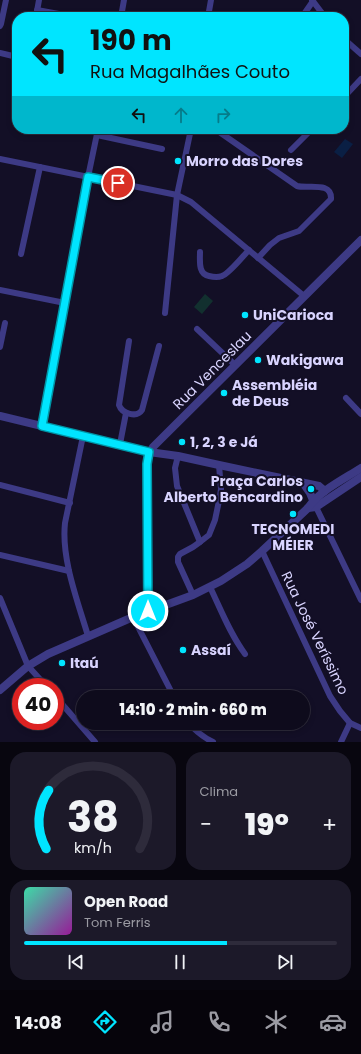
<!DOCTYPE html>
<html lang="pt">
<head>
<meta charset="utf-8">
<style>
  :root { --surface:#0e0b1c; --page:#1c1929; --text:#f1f3f6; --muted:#9b9ba3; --line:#2e2b3b; --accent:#00e5ff }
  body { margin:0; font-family:Poppins,sans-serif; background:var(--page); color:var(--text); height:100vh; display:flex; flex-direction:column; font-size:15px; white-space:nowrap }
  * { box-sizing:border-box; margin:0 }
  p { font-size:13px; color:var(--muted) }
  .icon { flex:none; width:22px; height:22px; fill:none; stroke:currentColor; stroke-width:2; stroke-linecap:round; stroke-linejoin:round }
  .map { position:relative; height:742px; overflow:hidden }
  .drawer { display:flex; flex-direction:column; gap:10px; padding:10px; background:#08060f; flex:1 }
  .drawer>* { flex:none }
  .guide { position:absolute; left:12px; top:12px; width:337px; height:122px; border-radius:16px; box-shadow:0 2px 6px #0003,0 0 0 1px var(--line); background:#00e5ff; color:#111; overflow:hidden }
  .speed { position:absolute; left:12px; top:678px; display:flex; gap:8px; font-size:20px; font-weight:700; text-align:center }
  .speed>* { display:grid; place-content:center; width:52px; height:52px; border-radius:50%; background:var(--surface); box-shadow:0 2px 6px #0003,0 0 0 1px var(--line); line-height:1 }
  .speed .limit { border:6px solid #d22; background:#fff; color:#111 }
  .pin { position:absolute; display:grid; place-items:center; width:34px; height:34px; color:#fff; margin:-17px; border:2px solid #fff; border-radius:50%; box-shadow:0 1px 4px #0007 }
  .me { position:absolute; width:44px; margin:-22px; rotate:0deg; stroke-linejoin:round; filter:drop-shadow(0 0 3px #0008) }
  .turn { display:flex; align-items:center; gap:14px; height:84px; padding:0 12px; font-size:18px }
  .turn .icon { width:52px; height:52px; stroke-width:2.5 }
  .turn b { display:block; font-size:28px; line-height:34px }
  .lanes { display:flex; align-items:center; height:38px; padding:0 12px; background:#0003; justify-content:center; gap:20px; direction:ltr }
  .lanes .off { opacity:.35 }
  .big { font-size:30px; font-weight:800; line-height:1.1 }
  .drawer .widget { flex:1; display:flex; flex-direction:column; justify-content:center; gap:6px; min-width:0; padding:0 14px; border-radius:16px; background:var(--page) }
  .drawer .dial { align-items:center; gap:0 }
  .dial svg { height:104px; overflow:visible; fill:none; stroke:var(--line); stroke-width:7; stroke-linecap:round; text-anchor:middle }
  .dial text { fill:var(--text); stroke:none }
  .song { display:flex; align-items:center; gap:12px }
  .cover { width:48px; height:48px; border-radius:6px; background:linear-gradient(135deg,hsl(160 70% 55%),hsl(300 70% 35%)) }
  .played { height:4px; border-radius:2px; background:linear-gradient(90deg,var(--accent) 65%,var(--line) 65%) }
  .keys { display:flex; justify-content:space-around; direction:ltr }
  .heat { display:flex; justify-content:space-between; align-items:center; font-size:22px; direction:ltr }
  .drawer .tiles { flex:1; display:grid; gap:10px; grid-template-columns:1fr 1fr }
  .widget:last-child { grid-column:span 2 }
  .trip { position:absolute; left:76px; top:690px; width:234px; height:40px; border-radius:20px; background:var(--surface); box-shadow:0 2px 6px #0003,0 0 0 1px var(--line); font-weight:800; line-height:40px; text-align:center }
  .menu { display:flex; height:64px; justify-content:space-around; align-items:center; background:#06040b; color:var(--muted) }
  .menu .icon { width:28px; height:28px }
  .menu .selected { color:var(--accent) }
  .menu b { font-size:18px; color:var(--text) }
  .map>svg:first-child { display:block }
  .grass { fill:#12302f }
  .water { fill:#0a1f44 }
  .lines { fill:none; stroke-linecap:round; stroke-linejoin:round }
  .minor { stroke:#3d3a85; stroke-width:6 }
  .tertiary { stroke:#3d3a85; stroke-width:8 }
  .route-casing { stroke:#0095a6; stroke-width:10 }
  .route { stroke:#00e5ff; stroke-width:7 }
  .poi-dot { fill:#00e5ff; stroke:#130f26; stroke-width:1.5 }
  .labels { text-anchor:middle; stroke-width:4; stroke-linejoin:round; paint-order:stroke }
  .poi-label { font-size:14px; font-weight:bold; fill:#d9d4ff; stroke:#130f26; text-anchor:start }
  .street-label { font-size:14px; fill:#d9d4ff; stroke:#130f26 }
</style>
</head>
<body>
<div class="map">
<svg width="361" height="742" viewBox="0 0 361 742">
  <rect width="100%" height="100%" fill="#130f26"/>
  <path class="grass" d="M205,294L213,301L202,314L194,307Z"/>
  <path class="water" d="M345,139L353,144L342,158L334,152Z"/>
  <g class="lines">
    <g class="minor">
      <path d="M312,0L325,17"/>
      <path d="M37,10L75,17"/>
      <path d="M36,17L39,0"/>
      <path d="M121,17L124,0"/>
      <path d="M208,17L211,0"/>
      <path d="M302,17L313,1"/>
      <path d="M0,26L1,24L6,0"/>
      <path d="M344,39L361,54"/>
      <path d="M0,53L17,57"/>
      <path d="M344,97L361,79"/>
      <path d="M215,129L297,186C308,189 332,181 331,199L299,231L279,238L270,245L258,258"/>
      <path d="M97,135L162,149"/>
      <path d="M291,150L312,129"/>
      <path d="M0,159L177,195L191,202L304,296"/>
      <path d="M200,252C200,261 198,274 209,276C213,277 217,278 222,276C229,274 243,256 249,250"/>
      <path d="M21,254L40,167"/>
      <path d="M0,290L65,303"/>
      <path d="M165,313L177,195L191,129"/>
      <path d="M197,329L235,365"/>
      <path d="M129,341L119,405C122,414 137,418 142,410L159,346"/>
      <path d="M0,347L5,323"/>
      <path d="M346,398L361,414"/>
      <path d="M42,425L88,177L98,129"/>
      <path d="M83,436L65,523C61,559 78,602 88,636"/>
      <path d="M120,444L126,413"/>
      <path d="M178,456L175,468L177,486L200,542L193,547L180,554L178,557V562L193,595"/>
      <path d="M0,485L70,503"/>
      <path d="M316,507L361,600"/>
      <path d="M200,542L209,535L215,520L220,496L221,489L219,465"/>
      <path d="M262,551L330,696L340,711L350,723L361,728"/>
      <path d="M0,555L69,571"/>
      <path d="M210,587C221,610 230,634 245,654"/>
      <path d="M0,598L28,666L47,687"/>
      <path d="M133,617L174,697"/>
      <path d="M55,696L95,742"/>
      <path d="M189,723C196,732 203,737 213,742"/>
      <path d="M341,742L350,723"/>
    </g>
    <g class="tertiary">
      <path d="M0,416L149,452L178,456L219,465L319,486L325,491"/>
      <path d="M303,483L310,493L315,505"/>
      <path d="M308,508L316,507L361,477"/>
      <path d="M148,611L147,464C148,457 149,453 153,447L361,240"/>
      <path d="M0,690L28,666L48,654L133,617L193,595L221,581L247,564L262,551L308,508C319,491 344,479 361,468"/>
    </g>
  </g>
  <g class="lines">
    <defs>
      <path id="route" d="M118,183L88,177L42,426L149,452L147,464L148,611"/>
    </defs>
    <use href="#route" class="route-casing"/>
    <use href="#route" class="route"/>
  </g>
  <g class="poi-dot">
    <circle cx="178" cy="161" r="4"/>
    <circle cx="245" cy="315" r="4"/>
    <circle cx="258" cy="360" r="4"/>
    <circle cx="224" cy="393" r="4"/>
    <circle cx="182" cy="442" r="4"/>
    <circle cx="311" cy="489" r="4"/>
    <circle cx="293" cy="514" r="4"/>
    <circle cx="183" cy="650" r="4"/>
    <circle cx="62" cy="663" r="4"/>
  </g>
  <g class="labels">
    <g class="poi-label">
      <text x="186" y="166">Morro das Dores</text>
      <text x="253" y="320">UniCarioca</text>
      <text x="266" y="365">Wakigawa</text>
      <text x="232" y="390">Assembléia<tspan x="232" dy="16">de Deus</tspan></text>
      <text x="190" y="447">1, 2, 3 e Já</text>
      <text x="303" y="486" text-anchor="end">Praça Carlos<tspan x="303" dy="16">Alberto Bencardino</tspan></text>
      <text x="293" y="534" text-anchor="middle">TECNOMEDI<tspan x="293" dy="16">MÉIER</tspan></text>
      <text x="191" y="655">Assaí</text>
      <text x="70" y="668">Itaú</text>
    </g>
    <g class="street-label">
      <text transform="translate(212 370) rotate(-45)" y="5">Rua Venceslau</text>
      <text transform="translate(315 633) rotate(64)" y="5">Rua José Veríssimo</text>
    </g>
  </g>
</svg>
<div class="speed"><div class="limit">40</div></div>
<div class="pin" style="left:118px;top:183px;background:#d93025"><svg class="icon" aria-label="arrive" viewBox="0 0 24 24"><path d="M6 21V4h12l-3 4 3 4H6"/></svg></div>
<svg class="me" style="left:148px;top:611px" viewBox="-20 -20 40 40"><circle r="17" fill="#00e5ff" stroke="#fff" stroke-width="3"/><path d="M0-11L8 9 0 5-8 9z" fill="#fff"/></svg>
<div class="trip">14:10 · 2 min · 660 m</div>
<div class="guide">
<div class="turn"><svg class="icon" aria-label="left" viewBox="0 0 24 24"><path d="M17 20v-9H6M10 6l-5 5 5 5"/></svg><div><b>190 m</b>Rua Magalhães Couto</div></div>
<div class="lanes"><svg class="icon" aria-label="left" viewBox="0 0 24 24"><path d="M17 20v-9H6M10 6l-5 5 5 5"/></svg><svg class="icon off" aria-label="ahead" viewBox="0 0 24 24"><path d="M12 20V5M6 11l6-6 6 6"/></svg><svg class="icon off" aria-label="right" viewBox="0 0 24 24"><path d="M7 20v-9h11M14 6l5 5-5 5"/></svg></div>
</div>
</div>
<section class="drawer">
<div class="tiles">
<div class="widget dial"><svg viewBox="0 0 100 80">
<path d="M14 69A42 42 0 1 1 86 69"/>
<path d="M14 69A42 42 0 0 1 16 24" stroke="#00e5ff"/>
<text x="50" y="56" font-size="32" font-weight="700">38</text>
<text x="50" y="72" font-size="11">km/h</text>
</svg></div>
<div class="widget"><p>Clima</p>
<div class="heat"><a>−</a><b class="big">19°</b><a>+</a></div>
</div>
<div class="widget">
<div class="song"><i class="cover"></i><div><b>Open Road</b><p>Tom Ferris</p></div></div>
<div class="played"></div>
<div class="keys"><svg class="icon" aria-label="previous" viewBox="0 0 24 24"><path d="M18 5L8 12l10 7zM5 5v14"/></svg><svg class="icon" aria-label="pause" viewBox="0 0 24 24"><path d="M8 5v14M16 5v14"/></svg><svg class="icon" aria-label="next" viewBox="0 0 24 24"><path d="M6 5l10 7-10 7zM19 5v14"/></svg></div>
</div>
</div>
</section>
<nav class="menu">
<b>14:08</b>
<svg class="icon selected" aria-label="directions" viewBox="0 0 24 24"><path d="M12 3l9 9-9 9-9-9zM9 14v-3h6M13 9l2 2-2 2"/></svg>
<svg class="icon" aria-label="music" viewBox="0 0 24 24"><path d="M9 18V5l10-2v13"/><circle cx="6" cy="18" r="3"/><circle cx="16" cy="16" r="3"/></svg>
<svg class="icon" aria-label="phone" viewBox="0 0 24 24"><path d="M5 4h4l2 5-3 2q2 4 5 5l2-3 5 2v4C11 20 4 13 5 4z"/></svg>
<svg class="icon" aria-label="climate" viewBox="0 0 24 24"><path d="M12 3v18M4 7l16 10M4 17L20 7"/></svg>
<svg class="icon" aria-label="car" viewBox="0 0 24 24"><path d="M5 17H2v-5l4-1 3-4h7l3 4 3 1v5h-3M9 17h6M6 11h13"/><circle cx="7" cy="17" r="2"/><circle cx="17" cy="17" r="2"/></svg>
</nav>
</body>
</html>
